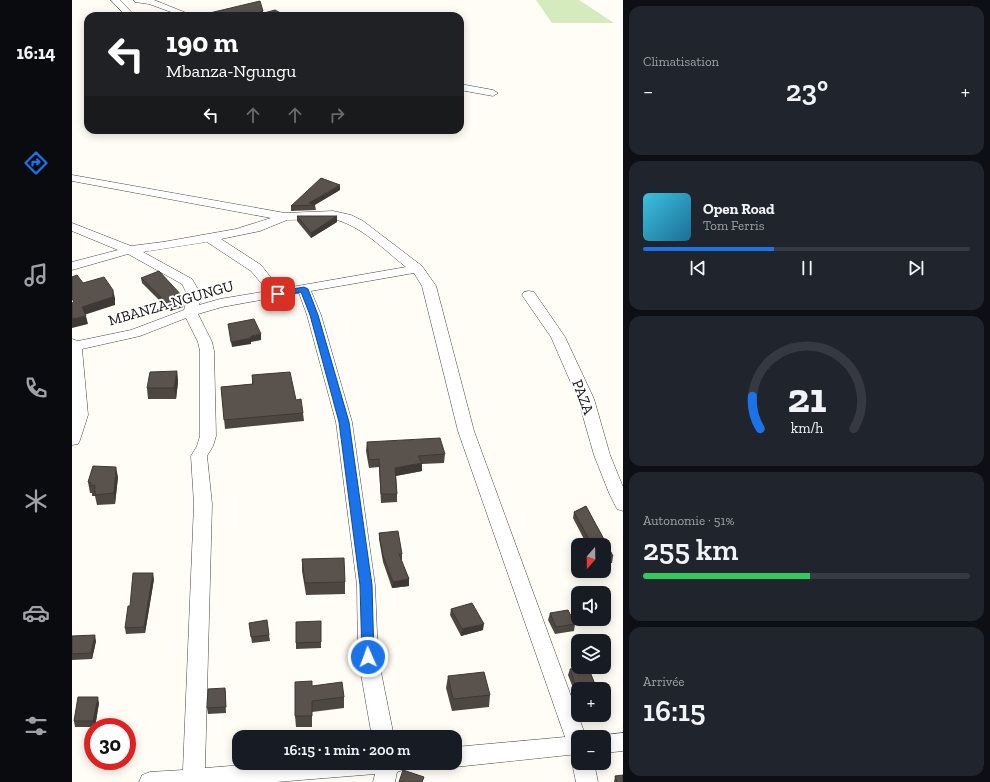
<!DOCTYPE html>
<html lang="fr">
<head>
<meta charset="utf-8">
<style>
  :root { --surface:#171b24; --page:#20242c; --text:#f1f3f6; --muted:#9ea1a6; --line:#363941; --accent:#1a73e8 }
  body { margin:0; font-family:"Zilla Slab",serif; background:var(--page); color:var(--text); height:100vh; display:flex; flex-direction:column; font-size:15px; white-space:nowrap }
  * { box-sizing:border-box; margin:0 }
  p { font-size:13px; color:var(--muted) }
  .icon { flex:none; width:22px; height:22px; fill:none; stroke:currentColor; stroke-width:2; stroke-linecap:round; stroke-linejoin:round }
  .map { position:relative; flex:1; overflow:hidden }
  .side { display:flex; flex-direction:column; gap:6px; padding:6px; background:#0d0f14; width:367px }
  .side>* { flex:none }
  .banner { position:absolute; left:12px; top:12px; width:380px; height:122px; border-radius:12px; box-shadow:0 2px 10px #0003; background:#202124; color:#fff; overflow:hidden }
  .needle { width:26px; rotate:200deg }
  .controls { position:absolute; left:499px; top:538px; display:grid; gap:8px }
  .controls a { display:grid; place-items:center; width:40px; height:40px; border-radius:8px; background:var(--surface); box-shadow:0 2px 10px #0003; font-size:20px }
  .speed { position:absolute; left:12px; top:718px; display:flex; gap:8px; font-size:20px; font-weight:700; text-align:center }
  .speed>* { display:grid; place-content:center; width:52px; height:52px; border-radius:50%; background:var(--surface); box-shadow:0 2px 10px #0003; line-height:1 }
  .speed .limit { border:6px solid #d22; background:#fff; color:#111 }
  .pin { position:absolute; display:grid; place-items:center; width:34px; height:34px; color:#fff; margin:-17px; border-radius:8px; box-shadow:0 2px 6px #0006 }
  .me { position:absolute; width:44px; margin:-22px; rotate:358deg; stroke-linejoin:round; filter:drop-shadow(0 0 3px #0008) }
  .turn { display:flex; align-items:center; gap:14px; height:84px; padding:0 16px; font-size:18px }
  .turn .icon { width:52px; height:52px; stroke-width:2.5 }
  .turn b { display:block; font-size:28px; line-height:34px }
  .lanes { display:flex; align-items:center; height:38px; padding:0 16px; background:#0003; justify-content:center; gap:20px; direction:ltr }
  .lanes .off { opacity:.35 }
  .big { font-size:30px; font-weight:600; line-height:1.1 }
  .side .widget { flex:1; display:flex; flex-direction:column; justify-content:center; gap:6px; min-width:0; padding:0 14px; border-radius:12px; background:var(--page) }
  .side .dial { align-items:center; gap:0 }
  .dial svg { height:104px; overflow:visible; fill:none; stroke:var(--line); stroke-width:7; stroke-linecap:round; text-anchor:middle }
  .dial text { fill:var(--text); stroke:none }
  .song { display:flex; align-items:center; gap:12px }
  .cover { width:48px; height:48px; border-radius:6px; background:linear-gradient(135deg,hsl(190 70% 55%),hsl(200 70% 35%)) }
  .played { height:4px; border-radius:2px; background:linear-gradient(90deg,var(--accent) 40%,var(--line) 40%) }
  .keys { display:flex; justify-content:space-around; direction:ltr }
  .heat { display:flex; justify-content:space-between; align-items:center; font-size:22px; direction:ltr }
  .charge { height:6px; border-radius:3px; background:linear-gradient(90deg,#34c759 51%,var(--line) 0) }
  .trip { position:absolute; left:160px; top:730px; width:230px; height:40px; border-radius:12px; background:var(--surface); box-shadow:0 2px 10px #0003; font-weight:600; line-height:40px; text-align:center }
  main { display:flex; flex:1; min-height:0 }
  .menu { display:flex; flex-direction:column; width:72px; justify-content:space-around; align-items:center; background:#090b0e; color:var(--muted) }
  .menu .icon { width:28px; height:28px }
  .menu .current { color:var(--accent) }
  .menu b { font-size:18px; color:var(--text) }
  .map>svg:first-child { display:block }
  .green { fill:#d5ebbd }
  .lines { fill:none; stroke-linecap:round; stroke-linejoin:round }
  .street-casing { stroke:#444; stroke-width:1 }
  .street { fill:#fff; fill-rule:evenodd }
  .wall { fill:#4d4742 }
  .shaded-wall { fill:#3f3936 }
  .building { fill:#5a524d; stroke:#3f3936 }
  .route { fill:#1a73e8; stroke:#114b97 }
  .labels { text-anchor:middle; stroke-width:4; stroke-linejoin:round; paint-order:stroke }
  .street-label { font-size:15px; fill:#111; stroke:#fff }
</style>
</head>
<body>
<main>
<nav class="menu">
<b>16:14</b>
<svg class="icon current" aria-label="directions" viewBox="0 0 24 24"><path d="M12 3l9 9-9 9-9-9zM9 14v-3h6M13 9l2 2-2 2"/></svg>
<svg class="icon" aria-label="music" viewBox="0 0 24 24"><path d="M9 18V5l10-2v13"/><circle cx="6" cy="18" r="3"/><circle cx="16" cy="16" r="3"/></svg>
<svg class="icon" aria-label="phone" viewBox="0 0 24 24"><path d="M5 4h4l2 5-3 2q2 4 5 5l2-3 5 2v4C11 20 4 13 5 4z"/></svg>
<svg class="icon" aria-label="climate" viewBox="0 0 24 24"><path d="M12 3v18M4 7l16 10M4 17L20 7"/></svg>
<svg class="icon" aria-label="car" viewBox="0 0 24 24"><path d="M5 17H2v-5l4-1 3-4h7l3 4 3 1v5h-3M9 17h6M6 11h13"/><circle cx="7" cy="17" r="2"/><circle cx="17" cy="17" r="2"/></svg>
<svg class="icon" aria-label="filters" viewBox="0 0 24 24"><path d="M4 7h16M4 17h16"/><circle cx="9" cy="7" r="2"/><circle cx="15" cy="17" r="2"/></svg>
</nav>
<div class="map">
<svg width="551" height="782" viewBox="0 0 551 782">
  <rect width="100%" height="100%" fill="#fffdf5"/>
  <path class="green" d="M464,0H507L542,23H480Z"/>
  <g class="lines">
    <defs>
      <g id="street">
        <path d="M39,0H48L63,16H54Z"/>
        <path d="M62,0H82L122,16H110L77,4L63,2Z"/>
        <path d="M388,84L421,90L426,93L421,96L388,90Z"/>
        <path d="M0,175L213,213L261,211L279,215L291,221L350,266L364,286L402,431L514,737H506V754L383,767L375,763H383V747L493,737L386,431L350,286L342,273L239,291L249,315L280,422L303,585L306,657L322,737H300L286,657L285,585L264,422L235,315L227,293L150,307L126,314L140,342L142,351L144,436L141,446L135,456L140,504L133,768L197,763H334L331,770L325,772L323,782H301L303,774L204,782H67L70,775L78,772L111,770L122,504L119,456L125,446L128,436V351L126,342L114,318L68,336L10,349L16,415L8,440L6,444L0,445V339L6,341L59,330L112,310L116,296L110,284L56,254L0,270V262L46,250L0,231V223L59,246L91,242L164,229L199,218L0,181ZM261,219C289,225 312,250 334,267L208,289L189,265L149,239L188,231L215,220ZM135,242L179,271L196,291L148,299L127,305L130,296L120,279L71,252Z"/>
        <path d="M457,291L462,292L493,337L522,399L538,455L551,487V511L545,509L537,493L522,455L506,399L479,337L450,295L452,292Z"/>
        <path d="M551,733V751L532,753V737H526L532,735Z"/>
        <path d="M506,755V763H522L526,782H504L500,763L503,756Z"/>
      </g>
    </defs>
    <use href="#street" class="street-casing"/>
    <use href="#street" class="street"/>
  </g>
  <g class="wall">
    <path d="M268,190L243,205L244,210L219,211V206Z"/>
    <path d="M225,216H265V222L239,238L225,221Z"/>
    <path d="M69,278L112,298V304L111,307L98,311L70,283Z"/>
    <path d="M105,371L106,382L104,399H76L75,388Z"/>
    <path d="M180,375L224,400L231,413L232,421L153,429L149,387L180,384Z"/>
    <path d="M295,442L373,454L372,463L350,464V471L324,476L325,494V502L309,503L307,467L297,468L294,451Z"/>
    <path d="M46,477L43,504L25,505L23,496H20V493H18L16,482Z"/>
    <path d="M514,506L541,556L540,563L532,564V545H515L501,518L502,512Z"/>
    <path d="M307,533L330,554V560H329L337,579V586L320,588L311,562L307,539Z"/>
    <path d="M230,559L273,582V594L234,595L230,571Z"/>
    <path d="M82,579L73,633L54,634L53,628L58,606Z"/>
    <path d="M379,609L411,630L389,636L378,615Z"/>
    <path d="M478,613L503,624L502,631L483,634L476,620Z"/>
    <path d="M249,621V648L224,649V643Z"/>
    <path d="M177,623L197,635L198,641L180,643Z"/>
    <path d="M0,636L24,641L20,659L0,660Z"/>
    <path d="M498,669L506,689V701L496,675Z"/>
    <path d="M376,676L418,695L417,707L380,711L374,688Z"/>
    <path d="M240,686L272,697V708L240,712V727H224L223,716Z"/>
    <path d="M153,688L154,713L136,714L135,708Z"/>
    <path d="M27,703L23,727H3L2,721Z"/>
    <path d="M543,776L551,782H542Z"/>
  </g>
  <g class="shaded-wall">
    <path d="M191,11V15L188,16H176Z"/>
    <path d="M268,185V190L242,205L237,203Z"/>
    <path d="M265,216V222L239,238V233Z"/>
    <path d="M41,290L43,298V305L12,315L10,307Z"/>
    <path d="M112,298V304L111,307L98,311L97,305Z"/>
    <path d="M14,316L16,324L0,328V319Z"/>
    <path d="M189,334V340L179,342V344L160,347L159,342L179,336Z"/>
    <path d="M105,371L106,382L104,399L102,388Z"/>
    <path d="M350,463V471L323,476V468Z"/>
    <path d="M44,467L46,477L43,504L42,493Z"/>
    <path d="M81,573L82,579L73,633L72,627Z"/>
    <path d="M337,579V586L320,588L321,582Z"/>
    <path d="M412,624L411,630L389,636L390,629Z"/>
    <path d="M23,635L24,641L20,659L19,653Z"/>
    <path d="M153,688L154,694V713V707Z"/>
    <path d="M26,697L27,703L23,727L21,721Z"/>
  </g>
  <g class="building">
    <path d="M188,1L191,11L176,16H125Z"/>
    <path d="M203,10L214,16H181Z"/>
    <path d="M325,13L321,16H289L292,15Z"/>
    <path d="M249,178L268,185L237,203L243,205L219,206Z"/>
    <path d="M225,216H265L239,233Z"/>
    <path d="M87,271L112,298L111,301L97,305L69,278Z"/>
    <path d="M5,275L11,283L32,277L41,290V297L10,307L14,316L0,319V303L2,302L0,299V277Z"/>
    <path d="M182,319L189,334L179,336V338L159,342L156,324Z"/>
    <path d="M105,371L102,388H75L78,372Z"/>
    <path d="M218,372L224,400L229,399L231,413L152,420L149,387L181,384L180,375Z"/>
    <path d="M368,438L373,454L346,456L350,463L323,468L325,494H309L307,459L297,460L295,442Z"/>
    <path d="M21,466L44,467L42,493L23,495V485L18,486L19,483L16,482Z"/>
    <path d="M514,506L541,556L532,558V545H520L502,512Z"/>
    <path d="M326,531L330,554H327L337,579L321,582L311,556L307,533Z"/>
    <path d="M272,558L273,582L233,583L230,559Z"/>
    <path d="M61,573H81L72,627L53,628L56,606H58Z"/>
    <path d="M400,603L412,624L390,629L379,609Z"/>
    <path d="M496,610L503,624L484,627L478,613Z"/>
    <path d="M195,620L197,635L179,637L177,623Z"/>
    <path d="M249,621V642L224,643V622Z"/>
    <path d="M23,635L19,653L0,654V636Z"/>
    <path d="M510,667H516L525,689H506V692L498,669Z"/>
    <path d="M412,672L418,695L381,699L376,676Z"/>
    <path d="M240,681V686L270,682L272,697L240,701V716H223V682Z"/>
    <path d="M153,688L154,707L135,708L136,689Z"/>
    <path d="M6,697H26L21,721H2Z"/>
    <path d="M331,770L352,777L350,782H327Z"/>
    <path d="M551,775V782H545L543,776Z"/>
  </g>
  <path class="route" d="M232,287L236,289L246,315L277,422L300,585L302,657L300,660L296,662L292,660L290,657L288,585L267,422L238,315L229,292L206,297L202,294L203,292Z"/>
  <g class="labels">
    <g class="street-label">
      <text transform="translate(99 303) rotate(-16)" y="5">MBANZA-NGUNGU</text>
      <text transform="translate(511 397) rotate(69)" y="5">PAZA</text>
    </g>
  </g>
</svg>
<div class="controls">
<a><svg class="needle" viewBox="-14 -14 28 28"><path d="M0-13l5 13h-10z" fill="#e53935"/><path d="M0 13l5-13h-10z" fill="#9ea1a6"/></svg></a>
<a><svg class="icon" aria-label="sound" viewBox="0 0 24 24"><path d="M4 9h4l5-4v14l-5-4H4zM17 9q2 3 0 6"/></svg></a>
<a><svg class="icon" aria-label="layers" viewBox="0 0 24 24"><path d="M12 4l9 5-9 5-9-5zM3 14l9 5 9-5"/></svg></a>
<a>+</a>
<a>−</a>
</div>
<div class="speed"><div class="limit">30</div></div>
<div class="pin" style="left:206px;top:294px;background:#d93025"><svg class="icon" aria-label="arrive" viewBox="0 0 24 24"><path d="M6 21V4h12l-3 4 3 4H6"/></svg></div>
<svg class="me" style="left:296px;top:657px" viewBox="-20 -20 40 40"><circle r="17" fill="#1a73e8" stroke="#fff" stroke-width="3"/><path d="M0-11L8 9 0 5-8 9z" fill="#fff"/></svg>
<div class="trip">16:15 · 1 min · 200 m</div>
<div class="banner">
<div class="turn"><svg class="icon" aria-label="left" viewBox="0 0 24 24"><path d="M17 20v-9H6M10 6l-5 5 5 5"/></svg><div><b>190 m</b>Mbanza-Ngungu</div></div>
<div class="lanes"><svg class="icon" aria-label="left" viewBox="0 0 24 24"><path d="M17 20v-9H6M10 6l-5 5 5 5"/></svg><svg class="icon off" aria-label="ahead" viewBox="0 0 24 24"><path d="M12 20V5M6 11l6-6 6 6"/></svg><svg class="icon off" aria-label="ahead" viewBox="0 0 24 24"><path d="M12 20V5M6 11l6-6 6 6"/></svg><svg class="icon off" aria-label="right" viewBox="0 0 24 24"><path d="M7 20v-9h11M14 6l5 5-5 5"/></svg></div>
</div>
</div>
<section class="side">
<div class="widget"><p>Climatisation</p>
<div class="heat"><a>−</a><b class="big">23°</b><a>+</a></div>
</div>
<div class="widget">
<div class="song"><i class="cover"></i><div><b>Open Road</b><p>Tom Ferris</p></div></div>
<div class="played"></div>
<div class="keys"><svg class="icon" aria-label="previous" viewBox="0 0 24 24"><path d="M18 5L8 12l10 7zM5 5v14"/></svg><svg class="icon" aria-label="pause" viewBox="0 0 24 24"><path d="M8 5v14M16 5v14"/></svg><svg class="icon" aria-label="next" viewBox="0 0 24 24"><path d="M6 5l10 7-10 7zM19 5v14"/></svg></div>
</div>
<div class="widget dial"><svg viewBox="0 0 100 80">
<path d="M14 69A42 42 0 1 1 86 69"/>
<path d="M14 69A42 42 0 0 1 8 44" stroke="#1a73e8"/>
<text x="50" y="56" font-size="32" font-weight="700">21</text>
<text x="50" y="72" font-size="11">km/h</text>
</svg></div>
<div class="widget"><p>Autonomie · 51%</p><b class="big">255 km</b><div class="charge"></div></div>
<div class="widget"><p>Arrivée</p><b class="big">16:15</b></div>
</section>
</main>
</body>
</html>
